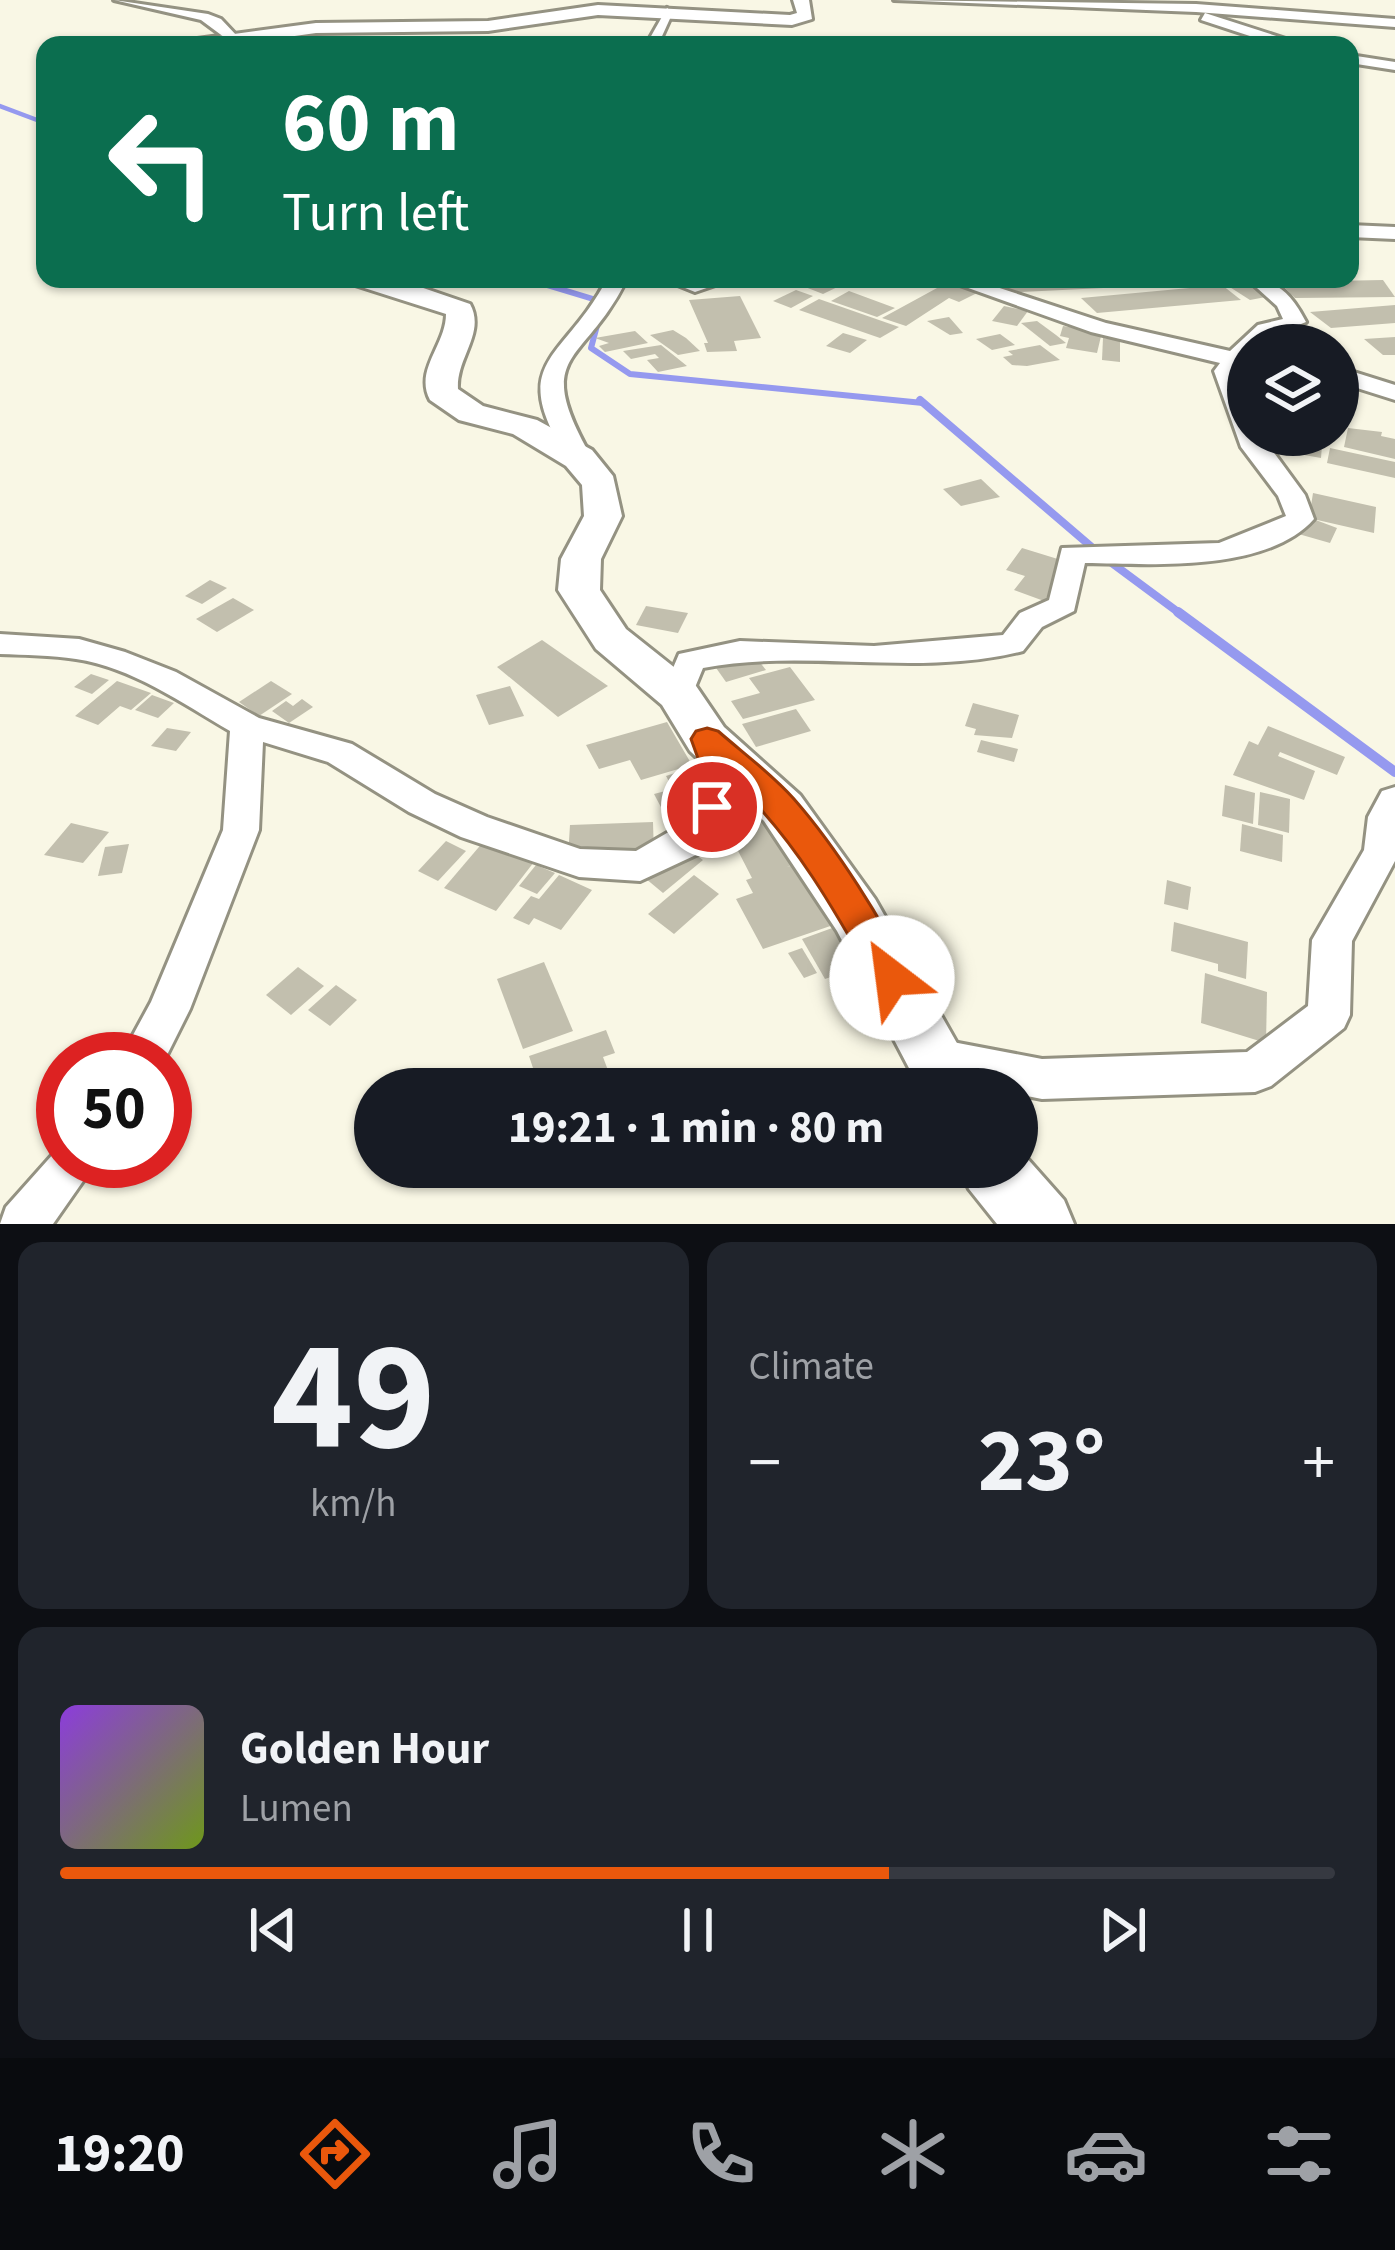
<!DOCTYPE html>
<html lang="en">
<head>
<meta charset="utf-8">
<style>
  :root { --surface:#171b24; --page:#20242c; --text:#f1f3f6; --muted:#9ea1a6; --line:#363941; --accent:#ea580c }
  body { margin:0; font-family:"Source Sans 3",sans-serif; background:var(--page); color:var(--text); height:100vh; display:flex; flex-direction:column; font-size:45px; white-space:nowrap }
  * { box-sizing:border-box; margin:0 }
  p { font-size:39px; color:var(--muted) }
  .icon { flex:none; width:66px; height:66px; fill:none; stroke:currentColor; stroke-width:2; stroke-linecap:round; stroke-linejoin:round }
  .map { position:relative; height:1224px; overflow:hidden }
  .side { display:flex; flex-direction:column; gap:18px; padding:18px; background:#0d0f14; flex:1 }
  .side>* { flex:none }
  .guide { position:absolute; left:36px; top:36px; width:1323px; height:252px; border-radius:24px; box-shadow:0 3px 9px #0004; background:#0b6e4f; color:#fff; overflow:hidden }
  .buttons { position:absolute; left:1227px; top:324px; display:grid; gap:24px }
  .buttons a { display:grid; place-items:center; width:132px; height:132px; border-radius:50%; background:var(--surface); box-shadow:0 3px 9px #0004; font-size:60px }
  .speed { position:absolute; left:36px; top:1032px; display:flex; gap:24px; font-size:60px; font-weight:700; text-align:center }
  .speed>* { display:grid; place-content:center; width:156px; height:156px; border-radius:50%; background:var(--surface); box-shadow:0 3px 9px #0004; line-height:1 }
  .speed .limit { border:18px solid #d22; background:#fff; color:#111 }
  .pin { position:absolute; display:grid; place-items:center; width:102px; height:102px; color:#fff; margin:-51px; border:6px solid #fff; border-radius:50%; box-shadow:0 3px 12px #0007 }
  .me { position:absolute; width:132px; margin:-66px; rotate:330deg; stroke-linejoin:round; filter:drop-shadow(0 0 9px #0008) }
  .turn { display:flex; align-items:center; gap:42px; height:252px; padding:0 48px; font-size:54px }
  .turn .icon { width:156px; height:156px; stroke-width:2.5 }
  .turn b { display:block; font-size:84px; line-height:102px }
  .big { font-size:90px; font-weight:700; line-height:1.1 }
  .side .card { flex:1; display:flex; flex-direction:column; justify-content:center; gap:18px; min-width:0; padding:0 42px; border-radius:24px; background:var(--page) }
  .side .dial { align-items:center; gap:0 }
  .dial b { font-size:156px; line-height:1 }
  .song { display:flex; align-items:center; gap:36px }
  .cover { width:144px; height:144px; border-radius:18px; background:linear-gradient(135deg,hsl(270 70% 55%),hsl(80 70% 35%)) }
  .played { height:12px; border-radius:6px; background:linear-gradient(90deg,var(--accent) 65%,var(--line) 65%) }
  .keys { display:flex; justify-content:space-around; direction:ltr }
  .heat { display:flex; justify-content:space-between; align-items:center; font-size:66px; direction:ltr }
  .side .tiles { flex:1; display:grid; gap:18px; grid-template-columns:1fr 1fr }
  .card:last-child { grid-column:span 2 }
  .trip { position:absolute; left:354px; top:1068px; width:684px; height:120px; border-radius:60px; background:var(--surface); box-shadow:0 3px 9px #0004; font-weight:700; line-height:120px; text-align:center }
  .menu { display:flex; height:192px; justify-content:space-around; align-items:center; background:#090b0e; color:var(--muted) }
  .menu .icon { width:84px; height:84px }
  .menu .active { color:var(--accent) }
  .menu b { font-size:54px; color:var(--text) }
  .map>svg:first-child { display:block }
  .lines { fill:none; stroke-linecap:round; stroke-linejoin:round }
  .stream-far3 { stroke:#9599ef; stroke-width:4.5 }
  .stream-far2 { stroke:#9599ef; stroke-width:6 }
  .stream-far1 { stroke:#9599ef; stroke-width:8 }
  .stream { stroke:#9599ef; stroke-width:10 }
  .building { fill:#c2bfae }
  .minor-casing { stroke:#949282; stroke-width:6 }
  .secondary-casing { stroke:#949282; stroke-width:6 }
  .minor { fill:#fff; fill-rule:evenodd }
  .secondary { fill:#fff; fill-rule:evenodd }
  .route { fill:#ea580c; stroke:#983908; stroke-width:3 }
</style>
</head>
<body>
<div class="map">
<svg width="1395" height="1224" viewBox="0 0 1395 1224">
  <rect width="100%" height="100%" fill="#f9f7e5"/>
  <g class="lines">
    <path class="stream-far3" d="M0,106L45,123"/>
    <g class="stream-far2">
      <path d="M527,279L603,302"/>
      <path d="M599,318L591,348L630,374L923,403"/>
    </g>
    <path class="stream-far1" d="M920,400L1101,555L1182,615"/>
    <path class="stream" d="M1178,612L1395,772"/>
  </g>
  <g class="building">
    <path d="M804,279H854L823,294L795,283Z"/>
    <path d="M989,279H1117L1124,287L999,293Z"/>
    <path d="M1383,280L1395,297L1295,298L1279,282Z"/>
    <path d="M1246,281L1271,296L1250,300L1225,284Z"/>
    <path d="M948,282L977,293L959,302L949,298L906,326L882,318Z"/>
    <path d="M1222,285L1241,300L1097,313L1081,298Z"/>
    <path d="M796,290L813,296L791,308L773,301Z"/>
    <path d="M849,291L895,308L877,317L831,301Z"/>
    <path d="M740,296L761,338L734,341L737,351L707,352L704,343H708L689,300Z"/>
    <path d="M819,299L899,327L880,338L799,310Z"/>
    <path d="M1395,305V323L1331,328L1310,312Z"/>
    <path d="M1004,306L1028,311L1017,326L992,321Z"/>
    <path d="M949,317L963,333L950,335L927,321Z"/>
    <path d="M1037,321L1056,335L1066,343L1050,346L1021,323Z"/>
    <path d="M1063,326L1102,332L1097,353L1066,348L1069,338L1060,336Z"/>
    <path d="M673,330L686,338L700,351L678,355L650,335Z"/>
    <path d="M635,331L648,343L605,352L599,346L609,343L595,338Z"/>
    <path d="M843,333L867,340L850,353L826,346Z"/>
    <path d="M1000,334L1015,345L992,350L976,339Z"/>
    <path d="M1395,337V355H1383L1364,339Z"/>
    <path d="M1103,338L1120,340V362L1102,360Z"/>
    <path d="M661,345L687,366L658,372L647,360L659,358L655,354L631,359L623,351Z"/>
    <path d="M1040,345L1060,360L1027,366L1012,365L1003,357L1013,355L1008,351Z"/>
    <path d="M1348,428L1382,432L1381,436L1395,439V459L1344,447Z"/>
    <path d="M1311,435L1310,443L1322,445L1321,458L1271,449L1273,435Z"/>
    <path d="M1330,448L1395,462V478L1327,463Z"/>
    <path d="M981,479L1000,497L961,506L943,489Z"/>
    <path d="M1313,493L1376,507L1374,533L1313,519L1337,528L1330,543L1295,533L1309,519Z"/>
    <path d="M1022,548L1061,560L1054,570L1066,574L1044,601L1014,590L1025,576L1006,570Z"/>
    <path d="M210,580L227,588L202,604L185,596Z"/>
    <path d="M233,598L254,610L217,632L196,619Z"/>
    <path d="M646,606L688,613L678,633L636,625Z"/>
    <path d="M542,640L608,686L558,717L497,667Z"/>
    <path d="M754,655L766,670L726,682L714,665Z"/>
    <path d="M790,667L815,700L743,719L731,701L760,693L749,678Z"/>
    <path d="M91,674L109,680L92,694L74,687Z"/>
    <path d="M117,681L151,693L131,710L120,706L98,725L75,716Z"/>
    <path d="M271,681L292,694L259,716L239,702Z"/>
    <path d="M510,686L524,716L489,725L476,695Z"/>
    <path d="M152,695L174,703L158,718L135,710Z"/>
    <path d="M302,699L313,707L289,723L272,711L286,701L293,706Z"/>
    <path d="M973,703L1019,715L1012,738L974,735L976,729L965,726Z"/>
    <path d="M796,709L811,731L756,747L742,724Z"/>
    <path d="M667,722L692,765L641,780L630,760L599,769L586,745Z"/>
    <path d="M1268,726L1345,757L1337,775L1280,752L1278,756L1315,771L1304,800L1233,775L1249,741L1258,745Z"/>
    <path d="M167,728L191,732L176,751L151,746Z"/>
    <path d="M981,740L1018,749L1014,762L977,752Z"/>
    <path d="M690,768L712,806L687,813L682,805L663,811L654,794L673,789L666,776Z"/>
    <path d="M1225,785L1255,793L1253,824L1222,816Z"/>
    <path d="M1260,792L1290,799L1289,833L1258,825Z"/>
    <path d="M764,804L807,858L787,867L808,860L845,921L763,949L736,899L753,893L746,880L752,878L721,818Z"/>
    <path d="M653,822L654,855L568,857L570,825Z"/>
    <path d="M71,823L109,832L83,863L44,855Z"/>
    <path d="M1242,824L1283,835L1282,862L1240,851Z"/>
    <path d="M446,841L466,851L438,881L418,871Z"/>
    <path d="M484,841L534,862L496,911L444,888Z"/>
    <path d="M129,844L122,873L98,876L105,847Z"/>
    <path d="M685,847L703,860L663,893L645,878Z"/>
    <path d="M536,865L555,873L537,894L519,886Z"/>
    <path d="M559,875L592,890L561,930L534,918L529,925L513,918L531,896L539,899Z"/>
    <path d="M694,875L719,894L674,934L648,914Z"/>
    <path d="M1167,880L1191,887L1188,910L1164,904Z"/>
    <path d="M1174,922L1248,942L1246,979L1218,971V964L1171,951Z"/>
    <path d="M835,927L859,967L825,979L802,939Z"/>
    <path d="M802,948L817,973L804,978L788,953Z"/>
    <path d="M544,962L573,1031L523,1049L497,979Z"/>
    <path d="M298,967L324,986L291,1015L266,995Z"/>
    <path d="M1205,973L1267,992L1266,1043L1201,1023Z"/>
    <path d="M336,985L357,1000L330,1026L308,1010Z"/>
    <path d="M606,1030L615,1053L603,1057L615,1089H540L529,1056Z"/>
  </g>
  <g class="lines">
    <defs>
      <g id="minor">
        <path d="M114,0L208,14L221,19L238,37L228,40L201,20Z"/>
        <path d="M894,0L1196,4L1395,19V27L1196,12Z"/>
        <path d="M667,8L673,12L658,45H646Z"/>
        <path d="M1205,13L1295,42L1296,45H1277L1201,20Z"/>
        <path d="M1350,55L1395,62V70L1350,63Z"/>
        <path d="M1350,225L1395,227V239L1350,237Z"/>
        <path d="M607,279H627C584,367 530,350 592,458L579,466L570,463C504,359 563,363 607,279Z"/>
        <path d="M663,279H733L695,292Z"/>
        <path d="M943,279H972L1106,323L1230,351L1258,325L1283,319L1277,306L1247,279C1278,279 1292,295 1306,322L1274,335L1262,345H1248V368L1237,372L1248,401V435H1261L1305,495L1314,519C1266,573 1150,564 1085,563L1074,611L1042,627L1023,651C918,678 806,648 703,668L689,702H667L662,694L679,654L740,641L874,646L1003,635L1020,613L1049,600L1062,548L1219,543L1286,516L1278,496L1241,447L1214,371L1220,363L1091,332Z"/>
        <path d="M1338,367L1395,385V400L1338,382Z"/>
        <path d="M0,634L79,639L125,652L176,672L259,718L352,744L435,794L487,817L580,849L636,851L691,819L703,775L692,744L697,736H721L737,775L720,836L698,854L640,881L579,877L461,837L409,812L328,762L263,742L259,830L190,1009L165,1059H120L151,1002L223,830L230,731C182,703 131,667 76,659C51,655 25,655 0,654Z"/>
        <path d="M1395,787V861L1352,941L1350,1015L1344,1028L1271,1086L1255,1092L1042,1099L1017,1094V1089H994L922,1072L915,1058L922,1044L937,1039L1042,1059L1247,1052L1308,1006L1312,940L1364,850L1368,817L1382,791Z"/>
        <path d="M63,1143V1161H97L53,1224H0L6,1207Z"/>
      </g>
      <g id="secondary">
        <path d="M793,0H809L812,19L792,25L598,15L488,31L316,33L230,45H181L190,40L316,23L488,21L598,5L790,15L797,13Z"/>
        <path d="M351,279H397L470,304C486,333 456,358 458,389L483,406L537,420L592,450L613,476L622,516L601,559L600,590L626,629L694,683L724,727L800,795L875,899L983,1089H920L837,931L764,821L690,751L662,705L596,649L558,590L561,559L584,516L582,485L566,466L513,434L459,420L430,400C414,370 446,345 446,314L355,285Z"/>
        <path d="M1017,1147L1064,1200L1074,1224H997L969,1189L959,1167H1017Z"/>
      </g>
    </defs>
    <use href="#minor" class="minor-casing"/>
    <use href="#secondary" class="secondary-casing"/>
    <use href="#minor" class="minor"/>
    <use href="#secondary" class="secondary"/>
  </g>
  <path class="route" d="M707,728L718,731C743,753 772,774 794,799C837,848 882,920 911,978L905,989L892,994L879,989C838,916 796,840 734,782L724,816H701L696,807L704,775L691,739L696,731Z"/>
</svg>
<div class="buttons">
<a><svg class="icon" aria-label="layers" viewBox="0 0 24 24"><path d="M12 4l9 5-9 5-9-5zM3 14l9 5 9-5"/></svg></a>
</div>
<div class="speed"><div class="limit">50</div></div>
<div class="pin" style="left:712px;top:807px;background:#d93025"><svg class="icon" aria-label="arrive" viewBox="0 0 24 24"><path d="M6 21V4h12l-3 4 3 4H6"/></svg></div>
<svg class="me" style="left:892px;top:978px" viewBox="-20 -20 40 40"><circle r="19" fill="#fff"/><path d="M0-13L10 11 0 6-10 11z" fill="#ea580c"/></svg>
<div class="trip">19:21 · 1 min · 80 m</div>
<div class="guide">
<div class="turn"><svg class="icon" aria-label="left" viewBox="0 0 24 24"><path d="M17 20v-9H6M10 6l-5 5 5 5"/></svg><div><b>60 m</b>Turn left</div></div>
</div>
</div>
<section class="side">
<div class="tiles">
<div class="card dial"><b>49</b><p>km/h</p></div>
<div class="card"><p>Climate</p>
<div class="heat"><a>−</a><b class="big">23°</b><a>+</a></div>
</div>
<div class="card">
<div class="song"><i class="cover"></i><div><b>Golden Hour</b><p>Lumen</p></div></div>
<div class="played"></div>
<div class="keys"><svg class="icon" aria-label="previous" viewBox="0 0 24 24"><path d="M18 5L8 12l10 7zM5 5v14"/></svg><svg class="icon" aria-label="pause" viewBox="0 0 24 24"><path d="M8 5v14M16 5v14"/></svg><svg class="icon" aria-label="next" viewBox="0 0 24 24"><path d="M6 5l10 7-10 7zM19 5v14"/></svg></div>
</div>
</div>
</section>
<nav class="menu">
<b>19:20</b>
<svg class="icon active" aria-label="directions" viewBox="0 0 24 24"><path d="M12 3l9 9-9 9-9-9zM9 14v-3h6M13 9l2 2-2 2"/></svg>
<svg class="icon" aria-label="music" viewBox="0 0 24 24"><path d="M9 18V5l10-2v13"/><circle cx="6" cy="18" r="3"/><circle cx="16" cy="16" r="3"/></svg>
<svg class="icon" aria-label="phone" viewBox="0 0 24 24"><path d="M5 4h4l2 5-3 2q2 4 5 5l2-3 5 2v4C11 20 4 13 5 4z"/></svg>
<svg class="icon" aria-label="climate" viewBox="0 0 24 24"><path d="M12 3v18M4 7l16 10M4 17L20 7"/></svg>
<svg class="icon" aria-label="car" viewBox="0 0 24 24"><path d="M5 17H2v-5l4-1 3-4h7l3 4 3 1v5h-3M9 17h6M6 11h13"/><circle cx="7" cy="17" r="2"/><circle cx="17" cy="17" r="2"/></svg>
<svg class="icon" aria-label="filters" viewBox="0 0 24 24"><path d="M4 7h16M4 17h16"/><circle cx="9" cy="7" r="2"/><circle cx="15" cy="17" r="2"/></svg>
</nav>
</body>
</html>
